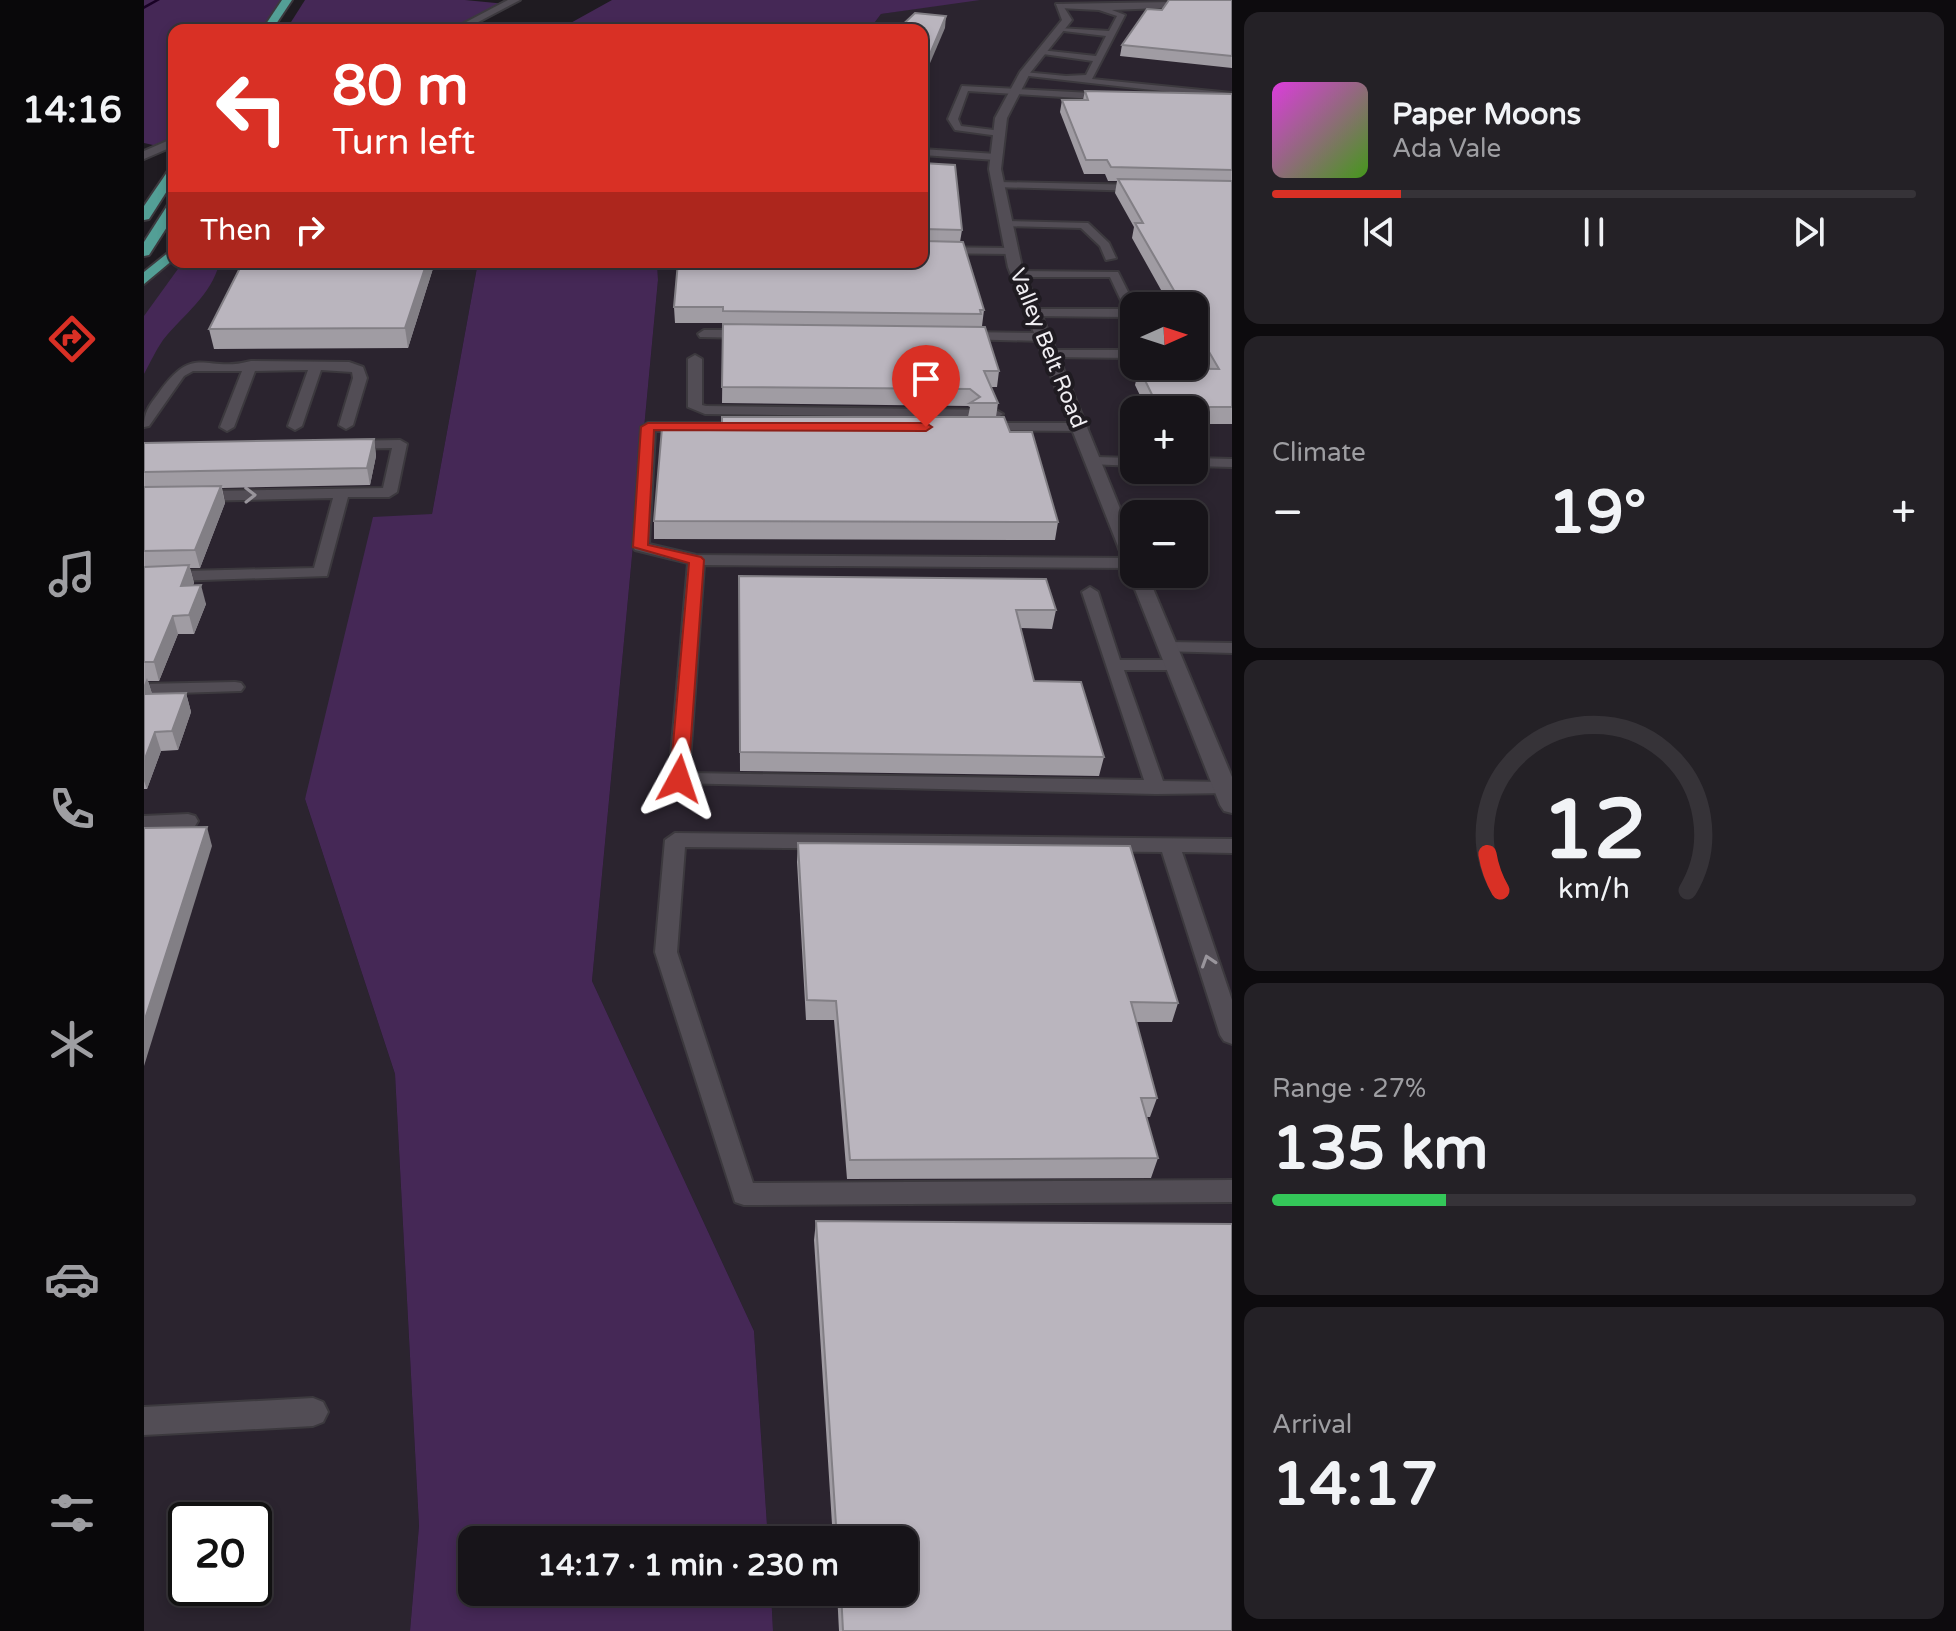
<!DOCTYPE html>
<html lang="en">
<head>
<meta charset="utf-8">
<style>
  :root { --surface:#171419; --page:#242126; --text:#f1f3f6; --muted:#9e9ea2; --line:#363338; --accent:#d93025 }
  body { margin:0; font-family:"Varela Round",sans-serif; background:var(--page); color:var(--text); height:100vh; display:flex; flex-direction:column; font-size:30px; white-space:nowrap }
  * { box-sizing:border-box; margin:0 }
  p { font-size:26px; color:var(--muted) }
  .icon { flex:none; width:44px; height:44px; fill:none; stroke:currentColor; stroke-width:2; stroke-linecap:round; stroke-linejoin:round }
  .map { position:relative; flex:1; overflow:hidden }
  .sheet { display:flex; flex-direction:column; gap:12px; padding:12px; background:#0d0b0e; width:724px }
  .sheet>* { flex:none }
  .banner { position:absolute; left:24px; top:24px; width:760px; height:244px; border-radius:16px; box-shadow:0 4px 12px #0003,0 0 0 2px var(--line); background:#d93025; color:#fff; overflow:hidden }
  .needle { width:52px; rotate:87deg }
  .buttons { position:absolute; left:976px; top:292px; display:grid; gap:16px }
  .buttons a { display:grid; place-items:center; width:88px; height:88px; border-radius:16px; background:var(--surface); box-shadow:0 4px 12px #0003,0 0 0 2px var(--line); font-size:40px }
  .speed { position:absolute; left:24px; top:1502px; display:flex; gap:16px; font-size:40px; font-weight:700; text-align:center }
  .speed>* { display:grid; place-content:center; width:104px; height:104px; border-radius:50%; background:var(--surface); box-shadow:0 4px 12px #0003,0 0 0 2px var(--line); line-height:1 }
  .speed .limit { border:4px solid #111; border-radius:12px; background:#fff; color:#111 }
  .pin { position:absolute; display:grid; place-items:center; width:68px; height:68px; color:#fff; margin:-82px -34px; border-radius:50% 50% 50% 0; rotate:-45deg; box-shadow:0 0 8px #0007 }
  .pin .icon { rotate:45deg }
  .me { position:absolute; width:88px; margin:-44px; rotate:5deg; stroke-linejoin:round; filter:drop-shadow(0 0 6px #0008) }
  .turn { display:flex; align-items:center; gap:28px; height:168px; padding:0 32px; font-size:36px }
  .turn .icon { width:104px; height:104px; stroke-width:2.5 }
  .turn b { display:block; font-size:56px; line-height:68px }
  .then { display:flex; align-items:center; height:76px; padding:0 32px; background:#0003; gap:16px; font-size:30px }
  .big { font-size:60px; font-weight:700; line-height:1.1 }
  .sheet .tile { flex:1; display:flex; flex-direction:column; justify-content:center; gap:12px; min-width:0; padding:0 28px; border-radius:16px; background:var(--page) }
  .sheet .dial { align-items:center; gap:0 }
  .dial svg { height:208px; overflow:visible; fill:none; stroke:var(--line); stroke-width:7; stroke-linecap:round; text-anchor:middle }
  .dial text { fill:var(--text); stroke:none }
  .song { display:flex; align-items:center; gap:24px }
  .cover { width:96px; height:96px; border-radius:12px; background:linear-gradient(135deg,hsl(300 70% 55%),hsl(100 70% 35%)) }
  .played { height:8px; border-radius:4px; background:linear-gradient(90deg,var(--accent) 20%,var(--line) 20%) }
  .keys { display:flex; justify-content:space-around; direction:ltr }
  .heat { display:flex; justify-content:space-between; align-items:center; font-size:44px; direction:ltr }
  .charge { height:12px; border-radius:6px; background:linear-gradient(90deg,#34c759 27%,var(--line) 0) }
  .trip { position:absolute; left:314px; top:1526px; width:460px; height:80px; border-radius:16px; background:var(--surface); box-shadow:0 4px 12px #0003,0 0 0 2px var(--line); font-weight:700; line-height:80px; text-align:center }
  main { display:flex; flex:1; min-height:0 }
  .menu { display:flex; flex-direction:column; width:144px; justify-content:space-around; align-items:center; background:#09080a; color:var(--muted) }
  .menu .icon { width:56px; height:56px }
  .menu .active { color:var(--accent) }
  .menu b { font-size:36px; color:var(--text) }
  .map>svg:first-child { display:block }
  .built { fill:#2b242f; fill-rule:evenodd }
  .green { fill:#452856 }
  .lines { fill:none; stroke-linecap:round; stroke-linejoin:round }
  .stream { fill:#190225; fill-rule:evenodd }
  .lane-casing { stroke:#3c393e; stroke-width:4 }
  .street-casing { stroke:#3c393e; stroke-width:4 }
  .secondary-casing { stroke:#3c393e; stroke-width:4 }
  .primary-casing { stroke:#3c393e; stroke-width:4 }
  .lane { fill:#524d55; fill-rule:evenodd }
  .street { fill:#524d55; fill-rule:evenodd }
  .secondary { fill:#524d55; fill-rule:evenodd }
  .primary { fill:#539f96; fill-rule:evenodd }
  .wall { fill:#a09ca3 }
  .shaded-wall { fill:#827f85 }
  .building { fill:#bab5be; stroke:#827f85; stroke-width:2 }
  .oneway { stroke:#99959c }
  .route { fill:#d93025; stroke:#8d1f18; stroke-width:2 }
  .labels { text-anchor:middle; stroke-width:8; stroke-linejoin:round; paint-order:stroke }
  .far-street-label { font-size:22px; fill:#f0eef2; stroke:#1f1b21 }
</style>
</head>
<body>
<main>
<nav class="menu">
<b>14:16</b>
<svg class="icon active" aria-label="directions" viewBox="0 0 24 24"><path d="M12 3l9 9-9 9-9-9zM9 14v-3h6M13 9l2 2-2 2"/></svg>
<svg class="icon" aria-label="music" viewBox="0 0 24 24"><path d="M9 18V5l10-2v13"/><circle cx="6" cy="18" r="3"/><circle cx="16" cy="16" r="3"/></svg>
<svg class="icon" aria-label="phone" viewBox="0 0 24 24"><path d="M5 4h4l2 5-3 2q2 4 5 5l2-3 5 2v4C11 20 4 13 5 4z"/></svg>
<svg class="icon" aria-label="climate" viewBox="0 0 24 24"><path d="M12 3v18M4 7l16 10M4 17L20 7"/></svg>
<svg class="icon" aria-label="car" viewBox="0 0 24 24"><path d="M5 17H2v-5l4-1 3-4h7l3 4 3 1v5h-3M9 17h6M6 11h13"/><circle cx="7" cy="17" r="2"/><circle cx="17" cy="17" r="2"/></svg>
<svg class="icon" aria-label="filters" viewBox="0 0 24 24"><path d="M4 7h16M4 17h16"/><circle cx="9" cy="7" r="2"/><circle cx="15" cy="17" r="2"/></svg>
</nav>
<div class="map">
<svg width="1088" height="1631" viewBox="0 0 1088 1631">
  <rect width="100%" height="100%" fill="#1f1b21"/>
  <g class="built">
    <path d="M828,0H1088V1631H629L627,1592H760V1540H624L610,1331L448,981L514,280L513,262H778V30H725L737,14ZM990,306H1050V366H990ZM990,410H1050V470H990ZM990,514H1050V574H990Z"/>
    <path d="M30,252V262H334L288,514L161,799L251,1074L275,1526L266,1631H0V280ZM42,1520H110V1588H42Z"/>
  </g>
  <g class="green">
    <path d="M0,0H143L123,30H30V142L18,147L0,143Z"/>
    <path d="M161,0H321L362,4L312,30H142Z"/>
    <path d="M468,0H836L737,14L725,30H414Z"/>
    <path d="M39,262H76C66,297 41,313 19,340C12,350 6,363 0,374V316Z"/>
    <path d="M334,262H513L514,280L448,981L610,1331L624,1540H328V1592H627L629,1631H266L275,1526L251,1074L161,799L229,517L288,514Z"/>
  </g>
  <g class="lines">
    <path class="stream" d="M11,0H16L0,9V6Z"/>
    <defs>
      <g id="lane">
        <path d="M1088,1V5L968,10L981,15L948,79L1088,93V99L876,75L880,72L922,76L942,75L949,61L892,53L896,50L952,56L962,36L911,30L915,28L965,31L973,16L955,10L915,8L912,4Z"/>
        <path d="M818,86L966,94L971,97L966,100L824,91L814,119L817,126L858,131L855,136L811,130L804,119Z"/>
        <path d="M778,149L852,154L857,157L852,160L778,155Z"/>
        <path d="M855,182L998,185L1003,188L998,191L851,187V183Z"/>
        <path d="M862,221L944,223L965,243L972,258L962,260L956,246L937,228L858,226L857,224Z"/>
        <path d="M778,247L868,248L874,251L868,254L778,253Z"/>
        <path d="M870,271L974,272L991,306L990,320L984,317L886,316V310L890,309H981L966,277H874L868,273Z"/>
        <path d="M560,330H604L610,334L604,338L556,337L554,334Z"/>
        <path d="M820,332L900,333L906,337L900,341L816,339L814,336Z"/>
        <path d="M907,350H990V358L902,357V351Z"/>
        <path d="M551,355L558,359V405L562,406L852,410L859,414L852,418L561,414L544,407V359Z"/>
        <path d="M107,361L205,362L219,367L223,378L209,425L202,429L195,425L209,378L208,372L177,370L158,426L151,430L144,426L164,370L111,371L90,427L83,431L76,427L98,371H49L40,376L5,426L0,427C0,412 5,406 14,394C51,341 60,374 107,361Z"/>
        <path d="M504,423H605L612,427L605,431H511L505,544L552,555L990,558L989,568L560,565L545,773L1000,780L938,592L946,587L954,592L976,660H1031L1040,665L1031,670H980L1019,781L1083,782L1088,783V793L1012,794L528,783L525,779L544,563L491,550L489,547L497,427Z"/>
        <path d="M837,423H937L944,427L937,431L832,430V424Z"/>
        <path d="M256,440L263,444L253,492L245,497H204L183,576L0,582V572L170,568L189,498L0,502V492L239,488L248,448L203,449L196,445L203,441Z"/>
        <path d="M951,457L990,458V466L946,464V458Z"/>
        <path d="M1050,458L1088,459V467L1050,466Z"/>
        <path d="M1023,642L1088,643V653L1017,651L1014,647L1017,643Z"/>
        <path d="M91,682L97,683L100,687L97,691L0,694V684Z"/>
        <path d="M44,814L51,816L54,821L51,826L0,830V816Z"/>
        <path d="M531,833L1088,839V853L1038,852L1088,1000V1044L1080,1041L1076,1035L1018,852L541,847L533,952L609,1183L1088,1180V1202L600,1205L591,1202L511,952L521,840Z"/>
        <path d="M169,1398L179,1402L184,1412L179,1422L169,1426L0,1435V1407Z"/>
      </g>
      <path id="street" d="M912,4H918L928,20L886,73L863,118L857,169L878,267L990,543V574H1003L1088,777V813L1080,811L1076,805L864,267L845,169L851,118L876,72L918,20Z"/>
      <g id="secondary">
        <path d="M364,0H376L319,30H307Z"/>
        <path d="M30,138V146L0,159V151Z"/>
      </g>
      <g id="primary">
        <path d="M138,0H148L128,30H118Z"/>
        <path d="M30,167V180L5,219L0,220V206L26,168Z"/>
        <path d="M30,202V216L5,255L0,256V242L25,203Z"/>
        <path d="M30,248V259L0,284V272Z"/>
      </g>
    </defs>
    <use href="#lane" class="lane-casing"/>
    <use href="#street" class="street-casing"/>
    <use href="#secondary" class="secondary-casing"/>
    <use href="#primary" class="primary-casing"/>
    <use href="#lane" class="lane"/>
    <use href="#street" class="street"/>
    <use href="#secondary" class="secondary"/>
    <use href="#primary" class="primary"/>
  </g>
  <g class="wall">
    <path d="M1088,0V68L976,56L978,45L1018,10Z"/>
    <path d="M941,91L1088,94V424H1050V410H1003L991,385L995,368L1061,369L1050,348V306H1026L988,238L990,227L971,193L973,181H964L961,174H940L916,112L918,100H939Z"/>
    <path d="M778,163L818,230L816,242L840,310L838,326H835V327L855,371L853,387H847L854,403L852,417L866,432L914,522L911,540L510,539V521L578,429L824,417L826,407L824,406L578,403L579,323H531L530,307L778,262Z"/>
    <path d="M99,262H291L264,348L70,349L65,329Z"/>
    <path d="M230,439L232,456L226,485L78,488L81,503L56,568H46L50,583L49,585L62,604L50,634H34L15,681H4L8,694L42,693L47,712L34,750L17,751L3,789H0V443Z"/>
    <path d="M595,576L912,610L908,629L877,628L890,681L960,757L955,776L596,771Z"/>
    <path d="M654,843L1034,1003L1028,1022H992L1013,1098L1006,1117H1002L1014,1158L1007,1178L703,1179L690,1020H662L653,862Z"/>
    <path d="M672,1221L1088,1631H695L693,1592H760V1540H689L670,1240Z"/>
  </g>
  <g class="shaded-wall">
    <path d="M802,16L801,28L778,82V73Z"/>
    <path d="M283,262H291L264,348L261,328Z"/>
    <path d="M230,439L232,456L226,485L223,468Z"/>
    <path d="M77,486L81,503L56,568L51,550Z"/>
    <path d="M45,565L50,583L42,604L37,586Z"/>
    <path d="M57,585L62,604L50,634L45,615Z"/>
    <path d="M29,616L34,634L15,681L10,662Z"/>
    <path d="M3,678L9,697L0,707V685Z"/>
    <path d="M42,693L47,712L34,750L28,731Z"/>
    <path d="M11,732L17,751L3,789L0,781V761Z"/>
    <path d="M63,827L68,846L0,1066V1022Z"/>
  </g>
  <g class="building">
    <path d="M1025,0H1088V56L978,45L1003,9L1018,10Z"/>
    <path d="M771,13L802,16L778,73V30H753Z"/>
    <path d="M941,91L1088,94V170L967,167L963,160H942L918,100H944Z"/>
    <path d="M778,163L811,165L818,230L780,229L778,234Z"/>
    <path d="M974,179L1088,181V407H1014L995,368L1075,369L1050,326V306H1039L991,223H999Z"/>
    <path d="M778,240L780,241L819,242L840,310H836L837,314L579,311V307H530L534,262H778Z"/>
    <path d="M99,262H283L261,328L65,329Z"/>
    <path d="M579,324L841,327L855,371H840L854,403H826L836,397L826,389L578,387Z"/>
    <path d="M578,417H860L866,432H888L914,522L510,521L518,428L578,429Z"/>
    <path d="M230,439L223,468L0,472V443Z"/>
    <path d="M77,486L51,550L0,551V487Z"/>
    <path d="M45,565L37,586L57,585L45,615L29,616L10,662H0V567Z"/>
    <path d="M595,576L902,579L912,610H872L890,681L937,682L960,757L596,752Z"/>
    <path d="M42,693L28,731L11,732L0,761V694Z"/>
    <path d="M63,827L0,1022V828Z"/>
    <path d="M654,843L986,846L1034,1003L987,1002L1013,1098H997L1014,1158L706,1160L692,1001L663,1000Z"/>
    <path d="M672,1221L1088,1224V1631H699L697,1592H760V1540H693Z"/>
  </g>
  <defs><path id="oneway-chevron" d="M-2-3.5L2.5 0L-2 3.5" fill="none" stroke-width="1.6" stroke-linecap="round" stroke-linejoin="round" transform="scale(2)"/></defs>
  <g class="oneway">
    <use href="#oneway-chevron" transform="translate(106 495) rotate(-1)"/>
    <use href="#oneway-chevron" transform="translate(1064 961) rotate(-108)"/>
  </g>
  <path class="route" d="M504,423H782L788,427L782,431L510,430L504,545L557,557L560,560L544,779L535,785L526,779L545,563L489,547L497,427Z"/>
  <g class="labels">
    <g class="far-street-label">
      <text transform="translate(905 348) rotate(68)" y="8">Valley Belt Road</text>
    </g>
  </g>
</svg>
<div class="buttons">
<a><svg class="needle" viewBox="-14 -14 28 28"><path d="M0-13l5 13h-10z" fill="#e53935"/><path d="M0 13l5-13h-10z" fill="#9e9ea2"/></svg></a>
<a>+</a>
<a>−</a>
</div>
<div class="speed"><div class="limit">20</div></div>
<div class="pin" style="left:782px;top:427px;background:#d93025"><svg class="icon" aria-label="arrive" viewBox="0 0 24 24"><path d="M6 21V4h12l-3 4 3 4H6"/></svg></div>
<svg class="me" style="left:535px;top:779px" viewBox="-20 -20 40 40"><path d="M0-17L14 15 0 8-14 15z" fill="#d93025" stroke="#fff" stroke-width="4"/></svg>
<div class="trip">14:17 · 1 min · 230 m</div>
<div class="banner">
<div class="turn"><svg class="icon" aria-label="left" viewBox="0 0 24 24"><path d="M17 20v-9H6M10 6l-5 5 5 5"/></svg><div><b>80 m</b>Turn left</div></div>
<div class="then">Then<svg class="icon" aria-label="right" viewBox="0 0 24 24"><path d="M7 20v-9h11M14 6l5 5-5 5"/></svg></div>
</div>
</div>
<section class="sheet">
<div class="tile">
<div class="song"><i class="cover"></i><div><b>Paper Moons</b><p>Ada Vale</p></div></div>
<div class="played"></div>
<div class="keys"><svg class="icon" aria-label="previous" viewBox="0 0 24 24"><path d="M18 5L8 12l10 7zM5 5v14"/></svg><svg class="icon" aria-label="pause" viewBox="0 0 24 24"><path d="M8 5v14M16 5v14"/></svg><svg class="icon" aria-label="next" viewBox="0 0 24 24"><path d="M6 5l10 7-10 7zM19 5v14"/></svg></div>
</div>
<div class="tile"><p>Climate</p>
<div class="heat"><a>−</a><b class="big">19°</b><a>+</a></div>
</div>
<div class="tile dial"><svg viewBox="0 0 100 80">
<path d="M14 69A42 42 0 1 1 86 69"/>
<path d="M14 69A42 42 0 0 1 9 55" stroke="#d93025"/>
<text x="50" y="56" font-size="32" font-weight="700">12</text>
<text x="50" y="72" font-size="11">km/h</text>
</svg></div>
<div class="tile"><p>Range · 27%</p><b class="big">135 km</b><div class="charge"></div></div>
<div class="tile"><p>Arrival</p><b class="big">14:17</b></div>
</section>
</main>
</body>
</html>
